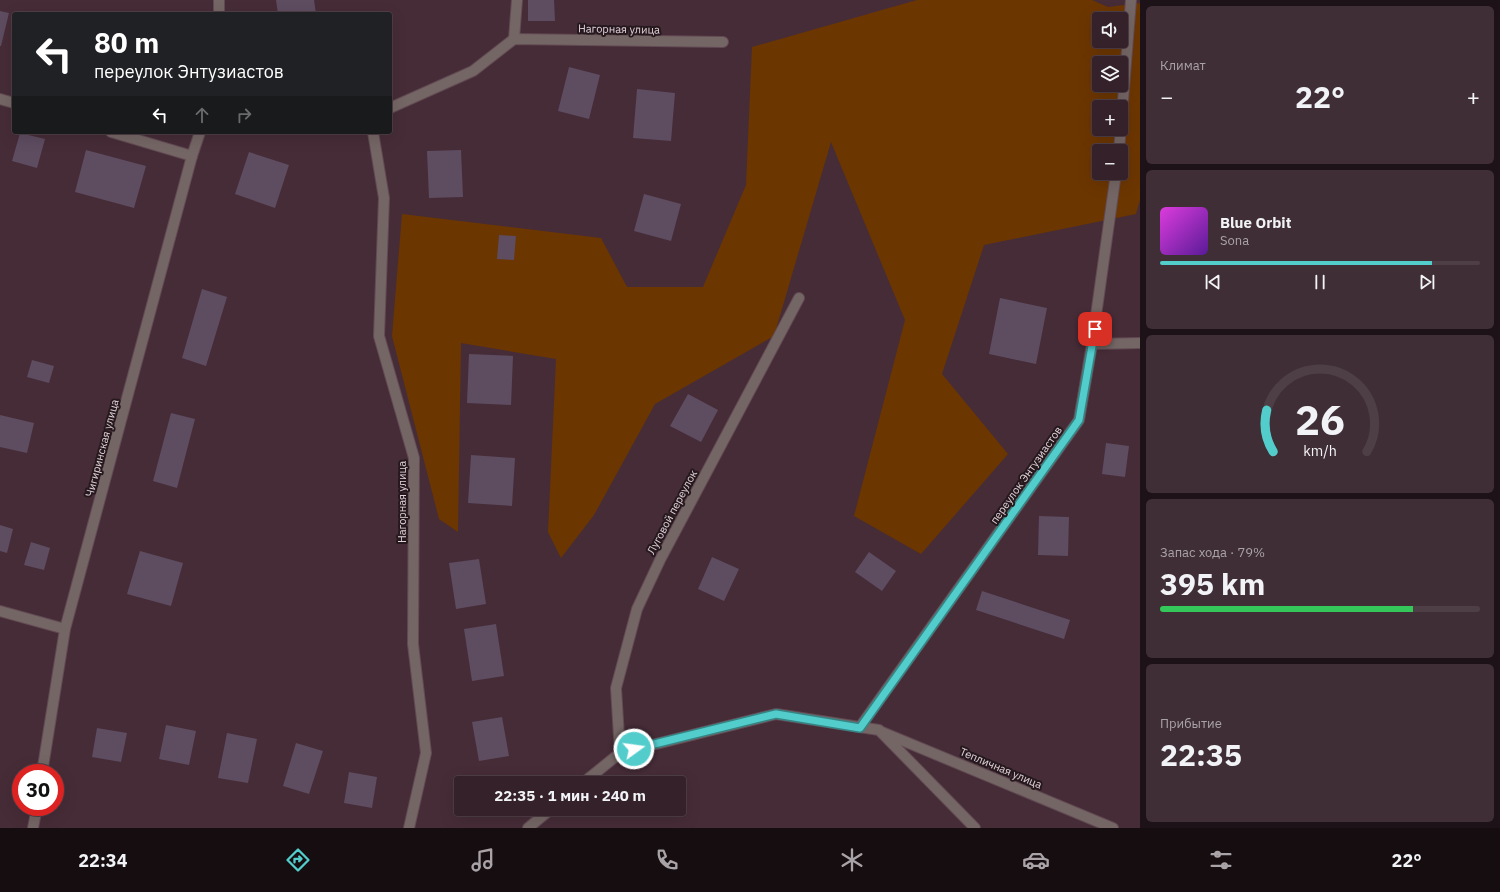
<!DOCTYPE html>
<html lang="ru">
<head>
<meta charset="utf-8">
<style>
  :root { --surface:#342129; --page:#3f2e35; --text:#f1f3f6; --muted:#a9a3a8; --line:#4e3e46; --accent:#52cdcc }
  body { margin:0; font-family:"IBM Plex Sans",sans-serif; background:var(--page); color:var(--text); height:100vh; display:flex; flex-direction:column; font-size:15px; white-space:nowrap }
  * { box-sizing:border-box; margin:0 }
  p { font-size:13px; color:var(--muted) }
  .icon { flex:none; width:22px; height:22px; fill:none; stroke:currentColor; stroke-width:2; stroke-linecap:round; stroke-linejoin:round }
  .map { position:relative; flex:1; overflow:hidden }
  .side { display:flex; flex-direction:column; gap:6px; padding:6px; background:#1d1217; width:360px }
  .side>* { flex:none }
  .banner { position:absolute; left:12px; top:12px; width:380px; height:122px; border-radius:4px; box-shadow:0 4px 16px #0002,0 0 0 1px var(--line); background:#202124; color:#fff; overflow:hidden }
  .fabs { position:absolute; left:1092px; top:12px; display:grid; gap:8px }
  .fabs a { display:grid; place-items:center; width:36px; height:36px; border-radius:4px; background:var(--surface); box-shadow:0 4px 16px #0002,0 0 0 1px var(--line); font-size:20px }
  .speed { position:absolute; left:12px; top:764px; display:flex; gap:8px; font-size:20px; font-weight:700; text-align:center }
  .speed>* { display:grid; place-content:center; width:52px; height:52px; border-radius:50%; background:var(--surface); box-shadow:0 4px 16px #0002,0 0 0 1px var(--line); line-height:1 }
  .speed .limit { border:6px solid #d22; background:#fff; color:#111 }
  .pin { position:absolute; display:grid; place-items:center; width:34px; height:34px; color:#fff; margin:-17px; border-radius:8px; box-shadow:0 2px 6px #0006 }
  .me { position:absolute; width:44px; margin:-22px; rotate:76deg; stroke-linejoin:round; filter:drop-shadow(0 0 3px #0008) }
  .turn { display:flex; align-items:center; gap:14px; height:84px; padding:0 16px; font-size:18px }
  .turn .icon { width:52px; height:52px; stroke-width:2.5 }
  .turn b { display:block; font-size:28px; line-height:34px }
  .lanes { display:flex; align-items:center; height:38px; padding:0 16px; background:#0003; justify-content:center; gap:20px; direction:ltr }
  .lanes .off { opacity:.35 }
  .big { font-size:30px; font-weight:800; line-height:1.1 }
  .side .widget { flex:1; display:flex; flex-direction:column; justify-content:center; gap:6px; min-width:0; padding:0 14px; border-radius:6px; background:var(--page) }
  .side .dial { align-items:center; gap:0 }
  .dial svg { height:104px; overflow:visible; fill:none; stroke:var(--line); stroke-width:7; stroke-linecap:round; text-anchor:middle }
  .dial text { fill:var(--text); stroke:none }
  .song { display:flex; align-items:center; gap:12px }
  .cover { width:48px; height:48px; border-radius:6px; background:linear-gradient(135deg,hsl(300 70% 55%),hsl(270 70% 35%)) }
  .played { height:4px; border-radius:2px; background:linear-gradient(90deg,var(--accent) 85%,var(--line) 85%) }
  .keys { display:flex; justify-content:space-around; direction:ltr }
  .heat { display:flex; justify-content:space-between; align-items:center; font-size:22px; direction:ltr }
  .charge { height:6px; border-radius:3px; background:linear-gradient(90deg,#34c759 79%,var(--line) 0) }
  .trip { position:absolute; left:454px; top:776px; width:232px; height:40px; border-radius:4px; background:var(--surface); box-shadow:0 4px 16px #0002,0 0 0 1px var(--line); font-weight:800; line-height:40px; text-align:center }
  .tabs { display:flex; height:64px; justify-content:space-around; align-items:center; background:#150d10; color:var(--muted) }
  .tabs .icon { width:28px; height:28px }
  .tabs .on { color:var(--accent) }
  .tabs b { font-size:18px; color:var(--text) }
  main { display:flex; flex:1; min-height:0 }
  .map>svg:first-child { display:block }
  .green { fill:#6c3600; fill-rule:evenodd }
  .building { fill:#5e4c61 }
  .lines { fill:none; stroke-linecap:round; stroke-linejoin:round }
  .street-casing { stroke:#624a54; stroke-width:12 }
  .street { stroke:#746664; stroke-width:10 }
  .route-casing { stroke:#358585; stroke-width:10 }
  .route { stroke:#52cdcc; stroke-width:7 }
  .labels { text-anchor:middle; stroke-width:4; stroke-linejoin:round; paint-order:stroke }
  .street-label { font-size:11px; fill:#e2d1d8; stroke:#25191e }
</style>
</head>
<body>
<main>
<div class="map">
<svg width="1140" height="828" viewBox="0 0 1140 828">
  <rect width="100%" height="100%" fill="#462c37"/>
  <path class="green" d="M917,0H1092L1108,7L1140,3V200L1136,214L984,245L942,374L1008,454L921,554L854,516L905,320L831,142L774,336L655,404L594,515L561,558L548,532L556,359L461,343L458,532L439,519L392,336L402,214L601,238L627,287H703L746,185L752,47ZM1099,19H1121V41H1099ZM1099,63H1121V85H1099ZM1099,107H1121V129H1099ZM1099,151H1121V173H1099Z"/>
  <g class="building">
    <path d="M276,0H314L316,14H278Z"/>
    <path d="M528,0H554L555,21H528Z"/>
    <path d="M0,11L9,13L1,46H0Z"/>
    <path d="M569,67L600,75L589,119L558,111Z"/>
    <path d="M637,89L675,93L671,141L633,138Z"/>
    <path d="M20,133L45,139L37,168L12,161Z"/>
    <path d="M86,150L146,166L134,208L75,192Z"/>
    <path d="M461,150L463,197L429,198L427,151Z"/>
    <path d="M249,152L289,165L275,208L235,194Z"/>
    <path d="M644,194L681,204L671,241L634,231Z"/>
    <path d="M499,235L516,236L514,260L497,259Z"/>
    <path d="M202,289L227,297L206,366L182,358Z"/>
    <path d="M1000,298L1047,308L1036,364L989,354Z"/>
    <path d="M469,354L513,356L511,405L467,403Z"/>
    <path d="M32,360L54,366L49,383L27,377Z"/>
    <path d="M688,394L718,410L701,442L670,426Z"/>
    <path d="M171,413L195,419L177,488L153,481Z"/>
    <path d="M0,415L34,423L27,453L0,447Z"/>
    <path d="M1106,443L1129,446L1125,477L1102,474Z"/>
    <path d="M471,455L515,458L512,506L468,503Z"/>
    <path d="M1039,516L1069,517L1068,556L1038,555Z"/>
    <path d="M0,525L13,529L7,553L0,551Z"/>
    <path d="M31,542L50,548L44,570L24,565Z"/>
    <path d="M140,551L183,563L171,606L127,594Z"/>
    <path d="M869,552L896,571L882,591L855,572Z"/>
    <path d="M712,557L739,569L724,601L698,589Z"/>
    <path d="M479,559L486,604L456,609L449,563Z"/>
    <path d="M982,591L1070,620L1064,639L976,610Z"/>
    <path d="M496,624L504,676L472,681L464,629Z"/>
    <path d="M502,717L509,756L479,761L472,722Z"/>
    <path d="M166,725L196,731L189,765L159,759Z"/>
    <path d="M97,728L127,733L121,762L92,757Z"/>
    <path d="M227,733L257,739L248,783L218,778Z"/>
    <path d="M296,743L323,751L309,794L283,786Z"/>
    <path d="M349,772L377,777L372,808L344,803Z"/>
  </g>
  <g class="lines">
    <defs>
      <g id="street">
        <path d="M219,14V0"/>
        <path d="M514,39L517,0"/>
        <path d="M0,99L14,103"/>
        <path d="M390,108L473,71L514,39L723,42"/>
        <path d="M111,132L192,156"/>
        <path d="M373,132L384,198L379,336L414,458L413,644L426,753L409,828"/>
        <path d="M1119,151L1131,0"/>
        <path d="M1092,344L1140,343"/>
        <path d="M0,611L65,629"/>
        <path d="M860,727L1079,420L1092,344L1116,173"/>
        <path d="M882,732L1113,828"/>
        <path d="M620,753L616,688L637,609L660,560L799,298"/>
        <path d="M42,773L65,629L192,156L200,132"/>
        <path d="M583,783L620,753L776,714L879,730L975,828"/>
        <path d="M33,828L37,807"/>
        <path d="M528,828L551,809"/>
      </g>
    </defs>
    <use href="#street" class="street-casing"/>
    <use href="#street" class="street"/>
  </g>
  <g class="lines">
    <defs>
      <path id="route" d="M634,749L776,714L860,728L1079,420L1095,329"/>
    </defs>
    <use href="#route" class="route-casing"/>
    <use href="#route" class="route"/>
  </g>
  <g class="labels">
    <g class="street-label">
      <text transform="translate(619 29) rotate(1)" y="4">Нагорная улица</text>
      <text transform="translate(102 448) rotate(-75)" y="4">Чигиринская улица</text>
      <text transform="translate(1026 475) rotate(-55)" y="4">переулок Энтузиастов</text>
      <text transform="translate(402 502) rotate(-90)" y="4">Нагорная улица</text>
      <text transform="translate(672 512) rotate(-62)" y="4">Луговой переулок</text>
      <text transform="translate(1001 768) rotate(23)" y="4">Тепличная улица</text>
    </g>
  </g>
</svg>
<div class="fabs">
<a><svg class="icon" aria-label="sound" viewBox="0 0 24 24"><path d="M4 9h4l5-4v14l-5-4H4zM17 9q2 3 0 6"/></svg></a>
<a><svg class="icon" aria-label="layers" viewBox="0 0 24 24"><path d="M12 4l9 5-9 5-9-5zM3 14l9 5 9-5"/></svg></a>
<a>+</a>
<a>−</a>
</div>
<div class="speed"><div class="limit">30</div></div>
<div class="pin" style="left:1095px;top:329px;background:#d93025"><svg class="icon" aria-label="arrive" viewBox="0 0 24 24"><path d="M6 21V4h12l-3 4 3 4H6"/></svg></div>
<svg class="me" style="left:634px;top:749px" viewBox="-20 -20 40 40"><circle r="17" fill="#52cdcc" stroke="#fff" stroke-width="3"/><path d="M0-11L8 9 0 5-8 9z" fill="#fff"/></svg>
<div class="trip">22:35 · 1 мин · 240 m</div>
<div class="banner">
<div class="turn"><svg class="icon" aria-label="left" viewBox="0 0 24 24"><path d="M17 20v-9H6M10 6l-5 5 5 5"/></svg><div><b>80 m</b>переулок Энтузиастов</div></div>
<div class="lanes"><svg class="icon" aria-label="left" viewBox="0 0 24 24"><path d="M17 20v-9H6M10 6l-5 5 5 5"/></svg><svg class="icon off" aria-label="ahead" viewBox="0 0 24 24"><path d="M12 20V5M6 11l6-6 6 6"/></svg><svg class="icon off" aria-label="right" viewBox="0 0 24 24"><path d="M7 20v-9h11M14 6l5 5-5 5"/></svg></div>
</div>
</div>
<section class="side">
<div class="widget"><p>Климат</p>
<div class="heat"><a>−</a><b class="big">22°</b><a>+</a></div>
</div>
<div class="widget">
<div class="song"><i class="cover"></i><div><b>Blue Orbit</b><p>Sona</p></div></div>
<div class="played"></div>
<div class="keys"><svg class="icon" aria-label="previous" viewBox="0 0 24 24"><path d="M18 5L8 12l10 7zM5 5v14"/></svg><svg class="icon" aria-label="pause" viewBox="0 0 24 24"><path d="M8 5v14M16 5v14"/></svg><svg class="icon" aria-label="next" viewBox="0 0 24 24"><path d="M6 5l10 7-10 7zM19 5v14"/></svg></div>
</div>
<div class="widget dial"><svg viewBox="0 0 100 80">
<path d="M14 69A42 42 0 1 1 86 69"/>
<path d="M14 69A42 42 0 0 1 9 37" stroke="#52cdcc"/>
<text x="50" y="56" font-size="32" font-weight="700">26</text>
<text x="50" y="72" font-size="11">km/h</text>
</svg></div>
<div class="widget"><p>Запас хода · 79%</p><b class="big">395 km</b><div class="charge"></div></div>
<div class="widget"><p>Прибытие</p><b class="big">22:35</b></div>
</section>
</main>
<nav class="tabs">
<b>22:34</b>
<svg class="icon on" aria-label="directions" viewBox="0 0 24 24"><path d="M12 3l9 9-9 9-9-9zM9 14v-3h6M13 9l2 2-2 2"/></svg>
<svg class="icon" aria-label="music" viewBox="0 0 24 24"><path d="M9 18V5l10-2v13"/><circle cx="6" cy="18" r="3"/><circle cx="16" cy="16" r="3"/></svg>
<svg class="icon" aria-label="phone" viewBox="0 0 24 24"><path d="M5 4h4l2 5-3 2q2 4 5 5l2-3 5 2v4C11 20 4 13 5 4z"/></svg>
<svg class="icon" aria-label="climate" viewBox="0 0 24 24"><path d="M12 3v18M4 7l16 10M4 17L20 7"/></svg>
<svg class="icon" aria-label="car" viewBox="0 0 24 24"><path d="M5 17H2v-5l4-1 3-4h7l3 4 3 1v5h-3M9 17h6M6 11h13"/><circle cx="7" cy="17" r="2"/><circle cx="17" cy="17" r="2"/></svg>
<svg class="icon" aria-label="filters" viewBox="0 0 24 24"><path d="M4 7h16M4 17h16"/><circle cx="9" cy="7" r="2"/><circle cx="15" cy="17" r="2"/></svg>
<b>22°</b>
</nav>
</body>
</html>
